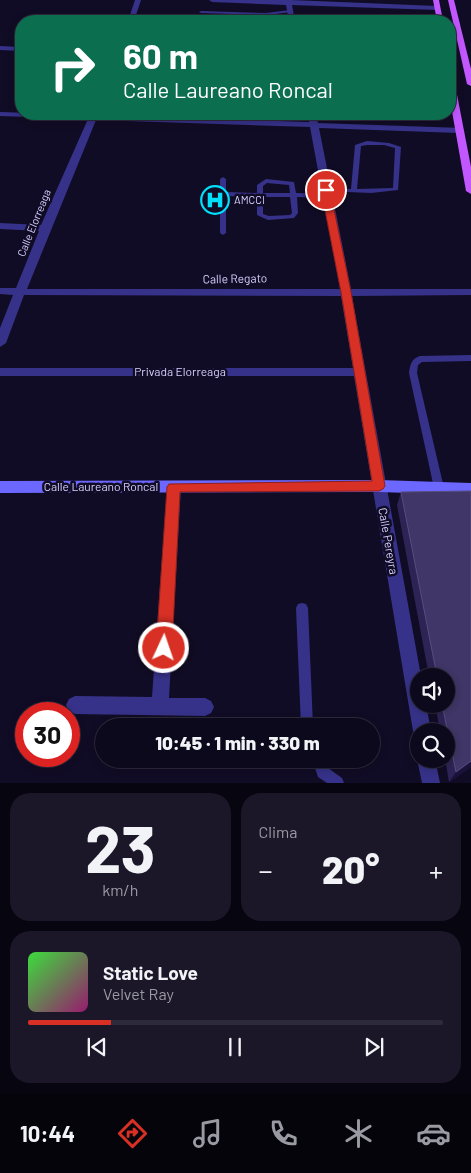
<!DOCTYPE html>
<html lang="es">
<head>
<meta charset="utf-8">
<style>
  :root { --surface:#0d091c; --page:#1b1729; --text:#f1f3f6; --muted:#9a9aa3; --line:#2d2a3b; --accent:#d93025 }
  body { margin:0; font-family:Barlow,sans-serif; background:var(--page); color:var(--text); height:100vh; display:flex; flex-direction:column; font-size:19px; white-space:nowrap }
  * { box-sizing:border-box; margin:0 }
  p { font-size:16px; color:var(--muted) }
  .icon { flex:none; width:28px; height:28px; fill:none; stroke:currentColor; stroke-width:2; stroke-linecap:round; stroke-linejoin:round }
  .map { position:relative; height:783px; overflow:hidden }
  .drawer { display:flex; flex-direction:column; gap:10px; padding:10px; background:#07050f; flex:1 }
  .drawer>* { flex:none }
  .hud { position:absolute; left:15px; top:15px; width:441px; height:105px; border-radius:20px; box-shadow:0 2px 8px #0003,0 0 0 1px var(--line); background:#0b6e4f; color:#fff; overflow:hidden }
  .buttons { position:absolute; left:410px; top:668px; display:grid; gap:10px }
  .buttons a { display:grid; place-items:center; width:45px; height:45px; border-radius:50%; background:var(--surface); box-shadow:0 2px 8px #0003,0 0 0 1px var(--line); font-size:25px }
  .speed { position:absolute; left:15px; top:702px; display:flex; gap:10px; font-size:25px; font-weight:700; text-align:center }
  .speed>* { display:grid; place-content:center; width:65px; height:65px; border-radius:50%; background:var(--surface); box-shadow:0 2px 8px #0003,0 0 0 1px var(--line); line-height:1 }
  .speed .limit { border:8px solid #d22; background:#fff; color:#111 }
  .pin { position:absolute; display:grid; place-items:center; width:42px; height:42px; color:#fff; margin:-21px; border:2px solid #fff; border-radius:50%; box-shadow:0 1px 5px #0007 }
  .me { position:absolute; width:55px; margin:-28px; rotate:3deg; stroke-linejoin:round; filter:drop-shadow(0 0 4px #0008) }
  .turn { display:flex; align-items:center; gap:18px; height:105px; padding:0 25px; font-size:22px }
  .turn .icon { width:65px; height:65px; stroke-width:2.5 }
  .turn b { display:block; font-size:35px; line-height:42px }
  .big { font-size:38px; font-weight:800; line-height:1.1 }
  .drawer .widget { flex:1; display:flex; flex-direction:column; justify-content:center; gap:8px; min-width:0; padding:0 18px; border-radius:20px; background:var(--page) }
  .drawer .dial { align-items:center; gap:0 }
  .dial b { font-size:65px; line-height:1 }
  .song { display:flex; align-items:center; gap:15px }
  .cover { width:60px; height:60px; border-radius:8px; background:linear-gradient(135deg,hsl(120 70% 55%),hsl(320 70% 35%)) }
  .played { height:5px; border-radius:2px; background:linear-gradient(90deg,var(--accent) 20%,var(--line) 20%) }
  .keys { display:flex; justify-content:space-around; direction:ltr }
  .heat { display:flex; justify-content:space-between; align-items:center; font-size:28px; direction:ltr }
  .drawer .tiles { flex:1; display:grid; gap:10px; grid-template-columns:1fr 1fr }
  .widget:last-child { grid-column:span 2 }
  .trip { position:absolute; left:95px; top:718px; width:285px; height:50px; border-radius:25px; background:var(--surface); box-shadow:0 2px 8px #0003,0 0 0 1px var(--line); font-weight:800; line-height:50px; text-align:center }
  .tabs { display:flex; height:80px; justify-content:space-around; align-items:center; background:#05040b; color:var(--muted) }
  .tabs .icon { width:35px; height:35px }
  .tabs .active { color:var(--accent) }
  .tabs b { font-size:22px; color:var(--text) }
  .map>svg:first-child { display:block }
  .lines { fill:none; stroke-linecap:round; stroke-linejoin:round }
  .lane { fill:#363289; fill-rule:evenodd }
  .street { fill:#363289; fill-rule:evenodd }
  .secondary { fill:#6c67ff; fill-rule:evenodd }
  .primary { fill:#c257ff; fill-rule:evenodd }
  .wall { fill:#2e2355 }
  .shaded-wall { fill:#1b123a }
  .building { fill:#403667; stroke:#574e7f }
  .route { fill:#d93025; stroke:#8d1f18 }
  .labels { text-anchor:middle; stroke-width:5; stroke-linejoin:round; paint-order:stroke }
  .far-poi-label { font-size:11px; fill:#d6d0ff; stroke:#110c25; text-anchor:start }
  .far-street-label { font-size:11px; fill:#d6d0ff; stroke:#110c25 }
  .street-label { font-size:12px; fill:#d6d0ff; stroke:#110c25 }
</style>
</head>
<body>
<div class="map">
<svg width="471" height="783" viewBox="0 0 471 783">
  <rect width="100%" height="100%" fill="#110c25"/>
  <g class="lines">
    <g class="lane">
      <path d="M290,10L292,12L266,15L201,13L199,12L201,11L266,13Z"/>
      <path d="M367,141L389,143L401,147L398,190L371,193L324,191V189L326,188L351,189L355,145ZM367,145H384L395,148L393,188L357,189L361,146Z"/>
      <path d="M223,177L226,179V192L257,193V185L266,179L294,182L296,193L327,194L330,196L327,198L297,197L298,213L294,218L268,220L257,215V197L226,196V233L223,235L220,233V179ZM267,183L289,185L290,193H263V186ZM263,197H290L292,213L290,215L269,216L263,214Z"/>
      <path d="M471,355V361L422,362L418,365L417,373L444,488L442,491L439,492L436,491L434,488L409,373C410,365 411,359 420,356Z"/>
      <path d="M302,603L306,604L308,608L313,726H301L296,608L298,604Z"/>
      <path d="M312,759H324L328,768L342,778L344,783H327L318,777Z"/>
    </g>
    <g class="street">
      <path d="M135,0H141L134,21H128Z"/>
      <path d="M209,0H291L437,6L440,8L437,10L292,5L295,21H289L286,5L212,2Z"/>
      <path d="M0,46L21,47V51L0,50Z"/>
      <path d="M0,112L309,122L308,114H316L318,123L462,128V132L459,133L319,128L351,289H471V295L352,296L421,676H419V704H426L431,731H419V739L416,737L413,731L354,376H0V368H353L341,296L24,295L6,343L0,347V328L13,295L0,294V288H16L39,231L0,229V223L41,225L88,119L0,116ZM96,120L310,127L340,289H27Z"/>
      <path d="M174,481L179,483L181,487L169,698H205L211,701L214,707L211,713L205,716L75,714L69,711L66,705L69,699L75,696L152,697L167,487L169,483Z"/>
      <path d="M419,754V759H435L440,783H422L417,759Z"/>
    </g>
    <path class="secondary" d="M379,480L471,483V495L379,492L0,493V481Z"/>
    <g class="primary">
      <path d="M433,0H439L443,21H437Z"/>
      <path d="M448,0H454L471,69V86L467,84Z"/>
      <path d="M450,77L454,79L471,167V194L466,191L450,100Z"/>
    </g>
  </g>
  <path class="wall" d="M401,492L471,767L449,782L445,759H446V731H440L435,704H446V676H429L397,505Z"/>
  <path class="shaded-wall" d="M471,761V767L449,782L456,772Z"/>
  <path class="building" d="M471,491V761L456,772L442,704H446V676H437L401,492Z"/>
  <path class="route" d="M326,187L330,190L351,292L385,486L383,489L379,491L180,492L172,648L169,653L164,655L159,653L156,648L167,487L169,484L372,481L341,292L321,190Z"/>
  <defs>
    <symbol id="hospital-ring" viewBox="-11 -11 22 22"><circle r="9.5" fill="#110c25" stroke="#00e0fb" stroke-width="1.5"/><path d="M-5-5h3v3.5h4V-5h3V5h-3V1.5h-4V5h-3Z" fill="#00e0fb"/></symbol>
  </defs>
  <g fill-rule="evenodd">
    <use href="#hospital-ring" x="199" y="184" width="32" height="32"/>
  </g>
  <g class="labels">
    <g class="far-poi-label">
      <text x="234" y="204">AMCCI</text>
    </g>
    <g class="far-street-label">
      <text transform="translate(34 223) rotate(-68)" y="4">Calle Elorreaga</text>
    </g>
    <g class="street-label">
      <text transform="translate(235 279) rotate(-1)" y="4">Calle Regato</text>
      <text x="180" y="376">Privada Elorreaga</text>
      <text x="101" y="491">Calle Laureano Roncal</text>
      <text transform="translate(388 541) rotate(80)" y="4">Calle Pereyra</text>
    </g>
  </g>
</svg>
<div class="buttons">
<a><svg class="icon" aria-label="sound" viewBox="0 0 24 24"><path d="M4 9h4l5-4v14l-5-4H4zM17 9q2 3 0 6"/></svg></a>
<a><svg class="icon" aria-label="search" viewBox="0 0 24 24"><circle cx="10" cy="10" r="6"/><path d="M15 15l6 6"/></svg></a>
</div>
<div class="speed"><div class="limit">30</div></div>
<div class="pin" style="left:326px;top:190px;background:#d93025"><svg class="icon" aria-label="arrive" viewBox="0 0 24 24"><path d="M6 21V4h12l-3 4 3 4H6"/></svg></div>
<svg class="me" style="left:164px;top:648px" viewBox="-20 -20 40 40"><circle r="17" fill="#d93025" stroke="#fff" stroke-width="3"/><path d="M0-11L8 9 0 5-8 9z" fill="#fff"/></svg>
<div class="trip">10:45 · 1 min · 330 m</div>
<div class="hud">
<div class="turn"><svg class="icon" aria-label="right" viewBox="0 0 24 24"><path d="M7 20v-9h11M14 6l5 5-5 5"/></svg><div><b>60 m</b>Calle Laureano Roncal</div></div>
</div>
</div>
<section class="drawer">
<div class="tiles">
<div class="widget dial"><b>23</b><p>km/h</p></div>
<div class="widget"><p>Clima</p>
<div class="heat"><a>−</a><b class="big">20°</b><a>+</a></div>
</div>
<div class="widget">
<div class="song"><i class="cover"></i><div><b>Static Love</b><p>Velvet Ray</p></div></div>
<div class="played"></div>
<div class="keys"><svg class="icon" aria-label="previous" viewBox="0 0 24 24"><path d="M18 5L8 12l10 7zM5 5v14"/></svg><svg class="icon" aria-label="pause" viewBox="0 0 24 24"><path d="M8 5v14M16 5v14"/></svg><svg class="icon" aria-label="next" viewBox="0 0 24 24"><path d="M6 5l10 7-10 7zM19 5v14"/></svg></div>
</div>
</div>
</section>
<nav class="tabs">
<b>10:44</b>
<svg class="icon active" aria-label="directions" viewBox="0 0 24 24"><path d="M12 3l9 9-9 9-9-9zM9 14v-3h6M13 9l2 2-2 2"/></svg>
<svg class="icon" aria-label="music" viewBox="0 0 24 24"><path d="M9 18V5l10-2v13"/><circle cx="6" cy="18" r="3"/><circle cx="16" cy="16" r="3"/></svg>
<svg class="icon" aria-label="phone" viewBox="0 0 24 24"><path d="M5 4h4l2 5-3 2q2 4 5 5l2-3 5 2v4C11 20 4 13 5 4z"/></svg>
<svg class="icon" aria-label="climate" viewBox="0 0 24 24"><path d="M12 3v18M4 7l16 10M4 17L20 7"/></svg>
<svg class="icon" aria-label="car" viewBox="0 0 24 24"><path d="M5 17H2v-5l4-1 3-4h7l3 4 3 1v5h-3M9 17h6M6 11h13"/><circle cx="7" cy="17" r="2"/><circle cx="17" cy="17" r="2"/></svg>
</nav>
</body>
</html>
